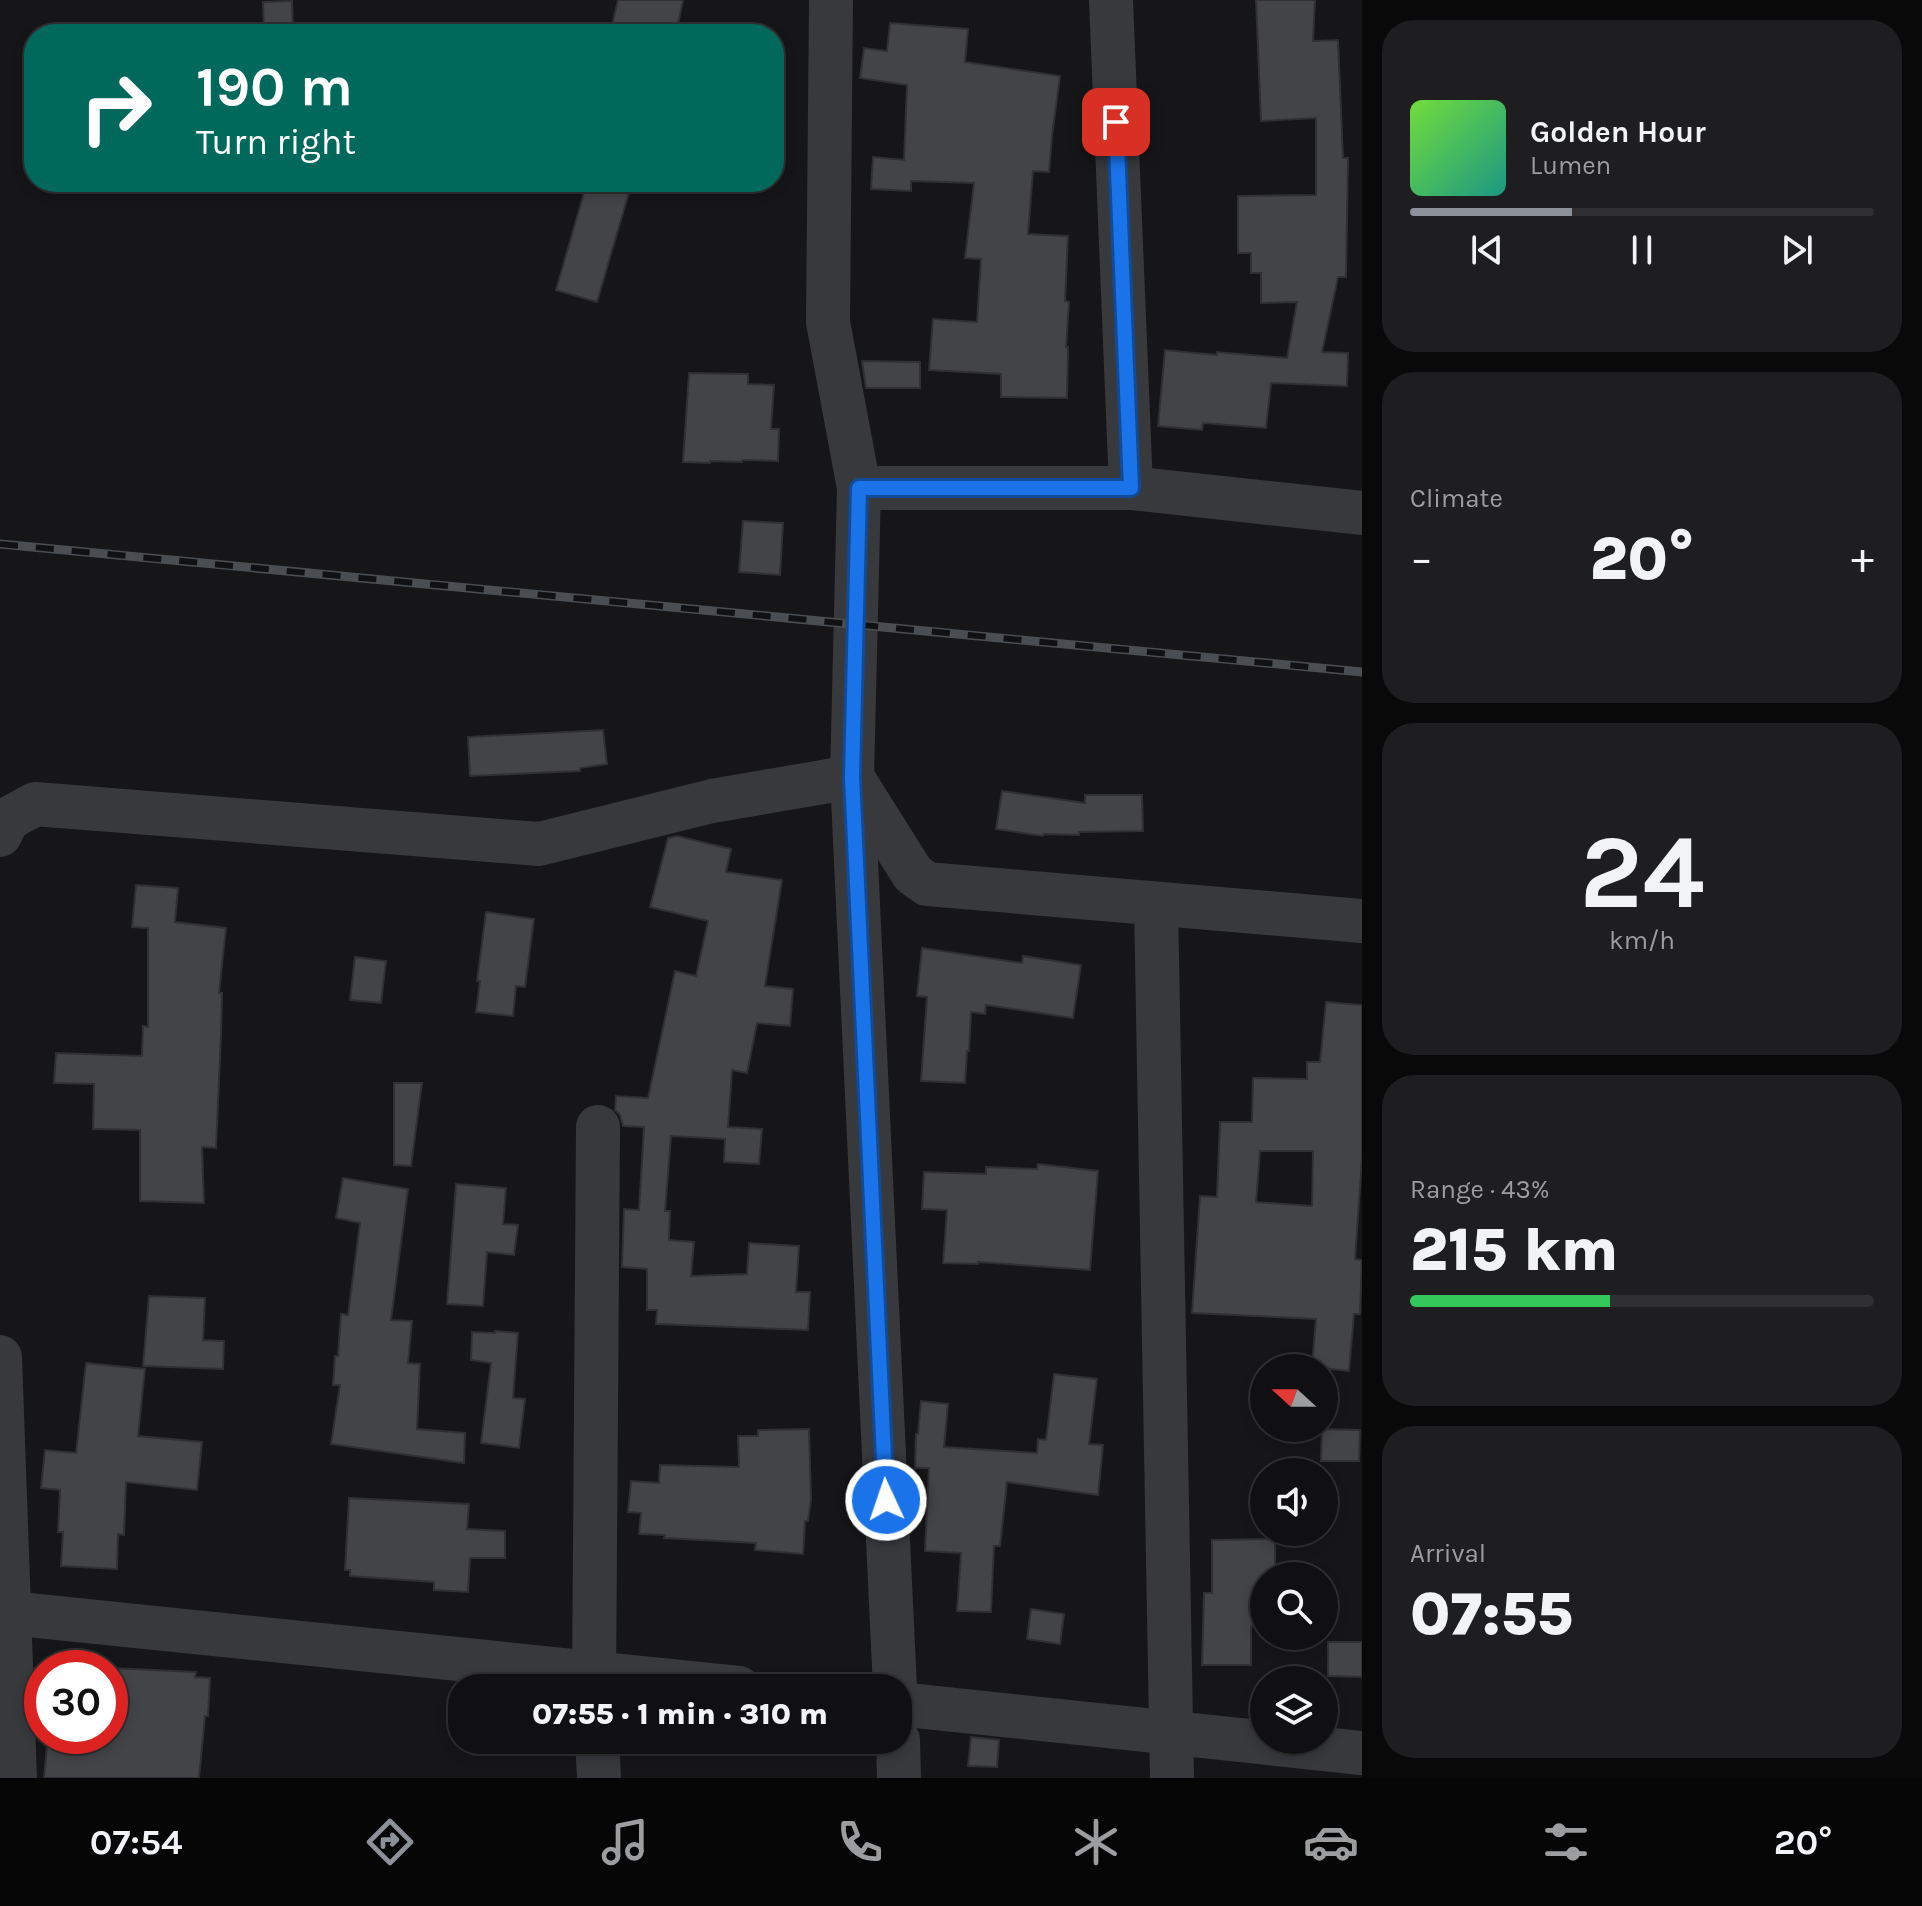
<!DOCTYPE html>
<html lang="en">
<head>
<meta charset="utf-8">
<style>
  :root { --surface:#101012; --page:#1e1e20; --text:#f1f3f6; --muted:#9c9d9f; --line:#303032; --accent:#8c9099 }
  body { margin:0; font-family:Karla,sans-serif; background:var(--page); color:var(--text); height:100vh; display:flex; flex-direction:column; font-size:30px; white-space:nowrap }
  * { box-sizing:border-box; margin:0 }
  p { font-size:26px; color:var(--muted) }
  .icon { flex:none; width:44px; height:44px; fill:none; stroke:currentColor; stroke-width:2; stroke-linecap:round; stroke-linejoin:round }
  .map { position:relative; flex:1; overflow:hidden }
  .sheet { display:flex; flex-direction:column; gap:20px; padding:20px; background:#09090a; width:560px }
  .sheet>* { flex:none }
  .hud { position:absolute; left:24px; top:24px; width:760px; height:168px; border-radius:32px; box-shadow:0 4px 12px #0003,0 0 0 2px var(--line); background:#00695c; color:#fff; overflow:hidden }
  .needle { width:52px; rotate:291deg }
  .fabs { position:absolute; left:1250px; top:1354px; display:grid; gap:16px }
  .fabs a { display:grid; place-items:center; width:88px; height:88px; border-radius:50%; background:var(--surface); box-shadow:0 4px 12px #0003,0 0 0 2px var(--line); font-size:40px }
  .speed { position:absolute; left:24px; top:1650px; display:flex; gap:16px; font-size:40px; font-weight:700; text-align:center }
  .speed>* { display:grid; place-content:center; width:104px; height:104px; border-radius:50%; background:var(--surface); box-shadow:0 4px 12px #0003,0 0 0 2px var(--line); line-height:1 }
  .speed .limit { border:12px solid #d22; background:#fff; color:#111 }
  .pin { position:absolute; display:grid; place-items:center; width:68px; height:68px; color:#fff; margin:-34px; border-radius:16px; box-shadow:0 4px 12px #0006 }
  .me { position:absolute; width:88px; margin:-44px; rotate:357deg; stroke-linejoin:round; filter:drop-shadow(0 0 6px #0008) }
  .turn { display:flex; align-items:center; gap:28px; height:168px; padding:0 40px; font-size:36px }
  .turn .icon { width:104px; height:104px; stroke-width:2.5 }
  .turn b { display:block; font-size:56px; line-height:68px }
  .big { font-size:60px; font-weight:800; line-height:1.1 }
  .sheet .tile { flex:1; display:flex; flex-direction:column; justify-content:center; gap:12px; min-width:0; padding:0 28px; border-radius:32px; background:var(--page) }
  .sheet .dial { align-items:center; gap:0 }
  .dial b { font-size:104px; line-height:1 }
  .song { display:flex; align-items:center; gap:24px }
  .cover { width:96px; height:96px; border-radius:12px; background:linear-gradient(135deg,hsl(100 70% 55%),hsl(170 70% 35%)) }
  .played { height:8px; border-radius:4px; background:linear-gradient(90deg,var(--accent) 35%,var(--line) 35%) }
  .keys { display:flex; justify-content:space-around; direction:ltr }
  .heat { display:flex; justify-content:space-between; align-items:center; font-size:44px; direction:ltr }
  .charge { height:12px; border-radius:6px; background:linear-gradient(90deg,#34c759 43%,var(--line) 0) }
  .trip { position:absolute; left:448px; top:1674px; width:464px; height:80px; border-radius:32px; background:var(--surface); box-shadow:0 4px 12px #0003,0 0 0 2px var(--line); font-weight:800; line-height:80px; text-align:center }
  .menu { display:flex; height:128px; justify-content:space-around; align-items:center; background:#060607; color:var(--muted) }
  .menu .icon { width:56px; height:56px }
  .menu .active { color:var(--accent) }
  .menu b { font-size:36px; color:var(--text) }
  main { display:flex; flex:1; min-height:0 }
  .map>svg:first-child { display:block }
  .building { fill:#434448; stroke:#303034; stroke-width:2; fill-rule:evenodd }
  .lines { fill:none; stroke-linecap:round; stroke-linejoin:round }
  .minor { stroke:#37393d; stroke-width:44 }
  .rail-casing { stroke:#4a4d52; stroke-width:9 }
  .rail { stroke:#111113; stroke-width:6; stroke-dasharray:18; stroke-linecap:butt }
  .route-casing { stroke:#114b97; stroke-width:20 }
  .route { stroke:#1a73e8; stroke-width:14 }
</style>
</head>
<body>
<main>
<div class="map">
<svg width="1362" height="1778" viewBox="0 0 1362 1778">
  <rect width="100%" height="100%" fill="#161618"/>
  <g class="building">
    <path d="M618,0H683L676,34H610Z"/>
    <path d="M1256,0H1315L1313,41L1338,40L1343,158H1348L1346,277H1338L1322,352L1348,353L1347,386L1271,383L1266,428L1203,423L1202,430L1158,426L1165,350L1217,355V352L1287,358L1297,302L1261,303V273H1251V253H1238V196L1316,195V118L1261,121Z"/>
    <path d="M292,1L293,33L264,34L263,2Z"/>
    <path d="M890,23L968,29L965,62L1060,76L1052,136L1049,172L1033,171L1028,234L1068,236L1065,301L1069,302L1066,347H1068L1067,398L1001,397V374L929,370L933,319L977,322L981,259L965,258L974,183L911,181V191L871,189L873,157L904,160L907,85L860,78L864,48L887,51Z"/>
    <path d="M587,182H632L597,302L556,290Z"/>
    <path d="M862,361L920,362V388H866Z"/>
    <path d="M689,373L748,374V384L774,385L771,429H779L778,461L742,460V462L710,461V463L683,462Z"/>
    <path d="M743,521L783,523L780,575L739,572Z"/>
    <path d="M603,730L607,764L580,768V771L470,776L468,737Z"/>
    <path d="M1002,791L1085,803V795H1142L1143,831L1079,832V835L1044,834L1043,836L996,829Z"/>
    <path d="M677,836L731,849L726,872L782,880L765,986L793,989L790,1026L757,1023L747,1073L732,1070L728,1127L762,1129L759,1164L724,1162L725,1139L671,1136L665,1211H670L669,1240L694,1242L691,1276L747,1274L749,1243L799,1246L796,1292H810L808,1330L656,1324L657,1310H647V1269L622,1267L624,1209L639,1210L644,1127L623,1126L620,1115L615,1110L616,1096L648,1098L675,971L696,976L708,921L650,907L668,838Z"/>
    <path d="M136,885L178,888L175,922L226,928L219,993H222L221,1034L216,1148L202,1147L204,1203L140,1201V1130L93,1129L94,1084L54,1083L56,1053L142,1056L143,1026L148,1027V928L132,927Z"/>
    <path d="M486,912L534,919L525,987L516,986L513,1016L476,1012L480,981H477Z"/>
    <path d="M922,948L1022,963L1023,956L1081,965L1073,1018L986,1005L985,1014L971,1012L969,1051H967L965,1083L921,1081L927,997L917,996Z"/>
    <path d="M355,957L386,961L381,1003L350,1000Z"/>
    <path d="M1326,1002L1362,1005V1159L1355,1259L1362,1260L1360,1314H1354L1349,1371L1312,1367L1316,1319L1192,1313L1200,1196L1217,1197L1220,1122H1252L1253,1078L1307,1079V1062H1320ZM1260,1151H1313L1312,1206L1256,1202Z"/>
    <path d="M394,1083H422L411,1166L394,1165Z"/>
    <path d="M1038,1164L1098,1171L1090,1270L978,1262V1264L943,1263L947,1210L922,1209L924,1172L986,1174V1167L1037,1169Z"/>
    <path d="M343,1178L408,1189L391,1320L412,1321L408,1363L420,1364L417,1429L465,1433L464,1463L331,1444L340,1385H333L335,1356H338L341,1314L348,1315L360,1223L336,1218Z"/>
    <path d="M456,1184L506,1188L503,1224L518,1225L514,1255L487,1252L483,1306L447,1304Z"/>
    <path d="M149,1296L205,1298L203,1340L224,1341L223,1369L143,1366Z"/>
    <path d="M495,1331L518,1333L513,1398L525,1399L519,1448L481,1443L491,1363L471,1360L472,1332L495,1333Z"/>
    <path d="M86,1363L145,1369L138,1436L202,1442L197,1490L126,1482L124,1535L118,1534L117,1569L61,1566L63,1532H58L60,1490L41,1488L45,1450L76,1453Z"/>
    <path d="M1054,1374L1097,1379L1089,1444L1103,1445L1098,1495L1007,1482L1000,1546H994L991,1612L957,1611L961,1553L925,1551L929,1468H915L916,1434H918L921,1401L948,1404L944,1447L1037,1453L1038,1439L1046,1440Z"/>
    <path d="M809,1429L811,1499L808,1521H805L803,1554L755,1550L756,1543L664,1538L665,1535L639,1534L641,1513L628,1512L631,1481L659,1483L660,1465L739,1467L738,1436H758V1430Z"/>
    <path d="M1322,1429L1360,1430L1359,1461H1321Z"/>
    <path d="M349,1498L469,1504L467,1529L505,1531V1558H470L468,1592L434,1590V1582L350,1576V1570H345Z"/>
    <path d="M1275,1539V1576H1264V1626H1251V1665H1202L1204,1593H1212V1540Z"/>
    <path d="M1031,1609L1064,1614L1060,1644L1027,1639Z"/>
    <path d="M1328,1642H1362V1677L1328,1676Z"/>
    <path d="M110,1668L196,1672L195,1677L210,1678L208,1716H205L199,1778H44L48,1736H110Z"/>
    <path d="M971,1737L999,1740L997,1767L968,1766Z"/>
  </g>
  <g class="lines">
    <g class="minor">
      <path d="M831,0L828,322L859,488"/>
      <path d="M1111,0L1131,488"/>
      <path d="M0,835L8,819L35,804L539,844L712,801L852,777L913,874L927,884L1362,921"/>
      <path d="M1156,904L1172,1778"/>
      <path d="M0,1357L15,1778"/>
      <path d="M9,1613L739,1688"/>
      <path d="M594,1688L598,1127"/>
      <path d="M895,1688L852,777L859,488H1131L1362,513"/>
      <path d="M898,1704L1362,1753"/>
      <path d="M597,1740L599,1778"/>
      <path d="M898,1740L899,1778"/>
    </g>
    <defs>
      <path id="rail" d="M0,544L1362,672"/>
    </defs>
    <use href="#rail" class="rail-casing"/>
    <use href="#rail" class="rail"/>
  </g>
  <g class="lines">
    <defs>
      <path id="route" d="M886,1500L852,777L859,488H1131L1116,122"/>
    </defs>
    <use href="#route" class="route-casing"/>
    <use href="#route" class="route"/>
  </g>
</svg>
<div class="fabs">
<a><svg class="needle" viewBox="-14 -14 28 28"><path d="M0-13l5 13h-10z" fill="#e53935"/><path d="M0 13l5-13h-10z" fill="#9c9d9f"/></svg></a>
<a><svg class="icon" aria-label="sound" viewBox="0 0 24 24"><path d="M4 9h4l5-4v14l-5-4H4zM17 9q2 3 0 6"/></svg></a>
<a><svg class="icon" aria-label="search" viewBox="0 0 24 24"><circle cx="10" cy="10" r="6"/><path d="M15 15l6 6"/></svg></a>
<a><svg class="icon" aria-label="layers" viewBox="0 0 24 24"><path d="M12 4l9 5-9 5-9-5zM3 14l9 5 9-5"/></svg></a>
</div>
<div class="speed"><div class="limit">30</div></div>
<div class="pin" style="left:1116px;top:122px;background:#d93025"><svg class="icon" aria-label="arrive" viewBox="0 0 24 24"><path d="M6 21V4h12l-3 4 3 4H6"/></svg></div>
<svg class="me" style="left:886px;top:1500px" viewBox="-20 -20 40 40"><circle r="17" fill="#1a73e8" stroke="#fff" stroke-width="3"/><path d="M0-11L8 9 0 5-8 9z" fill="#fff"/></svg>
<div class="trip">07:55 · 1 min · 310 m</div>
<div class="hud">
<div class="turn"><svg class="icon" aria-label="right" viewBox="0 0 24 24"><path d="M7 20v-9h11M14 6l5 5-5 5"/></svg><div><b>190 m</b>Turn right</div></div>
</div>
</div>
<section class="sheet">
<div class="tile">
<div class="song"><i class="cover"></i><div><b>Golden Hour</b><p>Lumen</p></div></div>
<div class="played"></div>
<div class="keys"><svg class="icon" aria-label="previous" viewBox="0 0 24 24"><path d="M18 5L8 12l10 7zM5 5v14"/></svg><svg class="icon" aria-label="pause" viewBox="0 0 24 24"><path d="M8 5v14M16 5v14"/></svg><svg class="icon" aria-label="next" viewBox="0 0 24 24"><path d="M6 5l10 7-10 7zM19 5v14"/></svg></div>
</div>
<div class="tile"><p>Climate</p>
<div class="heat"><a>−</a><b class="big">20°</b><a>+</a></div>
</div>
<div class="tile dial"><b>24</b><p>km/h</p></div>
<div class="tile"><p>Range · 43%</p><b class="big">215 km</b><div class="charge"></div></div>
<div class="tile"><p>Arrival</p><b class="big">07:55</b></div>
</section>
</main>
<nav class="menu">
<b>07:54</b>
<svg class="icon active" aria-label="directions" viewBox="0 0 24 24"><path d="M12 3l9 9-9 9-9-9zM9 14v-3h6M13 9l2 2-2 2"/></svg>
<svg class="icon" aria-label="music" viewBox="0 0 24 24"><path d="M9 18V5l10-2v13"/><circle cx="6" cy="18" r="3"/><circle cx="16" cy="16" r="3"/></svg>
<svg class="icon" aria-label="phone" viewBox="0 0 24 24"><path d="M5 4h4l2 5-3 2q2 4 5 5l2-3 5 2v4C11 20 4 13 5 4z"/></svg>
<svg class="icon" aria-label="climate" viewBox="0 0 24 24"><path d="M12 3v18M4 7l16 10M4 17L20 7"/></svg>
<svg class="icon" aria-label="car" viewBox="0 0 24 24"><path d="M5 17H2v-5l4-1 3-4h7l3 4 3 1v5h-3M9 17h6M6 11h13"/><circle cx="7" cy="17" r="2"/><circle cx="17" cy="17" r="2"/></svg>
<svg class="icon" aria-label="filters" viewBox="0 0 24 24"><path d="M4 7h16M4 17h16"/><circle cx="9" cy="7" r="2"/><circle cx="15" cy="17" r="2"/></svg>
<b>20°</b>
</nav>
</body>
</html>
